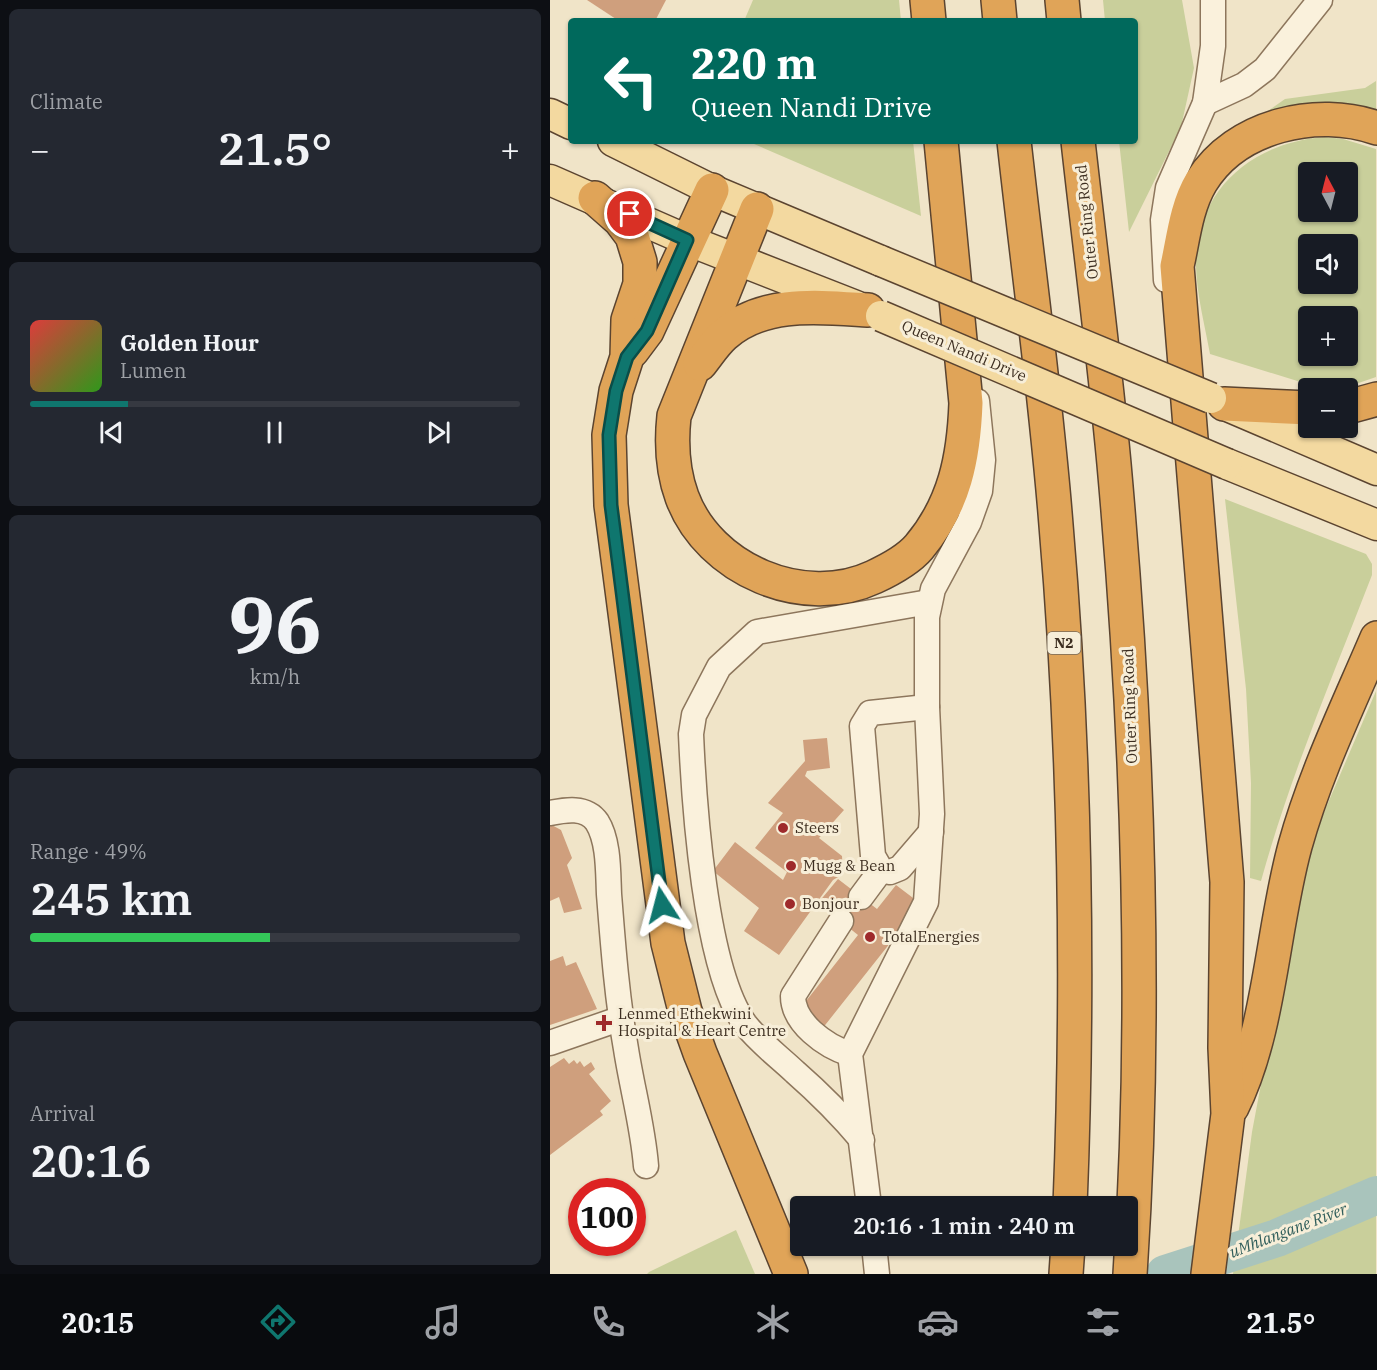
<!DOCTYPE html>
<html lang="en">
<head>
<meta charset="utf-8">
<style>
  :root { --surface:#171b24; --page:#242831; --text:#f1f3f6; --muted:#9ea1a6; --line:#363941; --accent:#0f766e }
  body { margin:0; font-family:"IBM Plex Serif",serif; background:var(--page); color:var(--text); height:100vh; display:flex; flex-direction:column; font-size:22px; white-space:nowrap }
  * { box-sizing:border-box; margin:0 }
  p { font-size:20px; color:var(--muted) }
  .icon { flex:none; width:33px; height:33px; fill:none; stroke:currentColor; stroke-width:2; stroke-linecap:round; stroke-linejoin:round }
  .map { position:relative; flex:1; overflow:hidden }
  .panel { display:flex; flex-direction:column; gap:9px; padding:9px; background:#0d0f14; width:550px }
  .panel>* { flex:none }
  .banner { position:absolute; left:18px; top:18px; width:570px; height:126px; border-radius:6px; box-shadow:0 2px 4px #0004; background:#00695c; color:#fff; overflow:hidden }
  .needle { width:39px; rotate:353deg }
  .fabs { position:absolute; left:748px; top:162px; display:grid; gap:12px }
  .fabs a { display:grid; place-items:center; width:60px; height:60px; border-radius:6px; background:var(--surface); box-shadow:0 2px 4px #0004; font-size:30px }
  .speed { position:absolute; left:18px; top:1178px; display:flex; gap:12px; font-size:30px; font-weight:700; text-align:center }
  .speed>* { display:grid; place-content:center; width:78px; height:78px; border-radius:50%; background:var(--surface); box-shadow:0 2px 4px #0004; line-height:1 }
  .speed .limit { border:9px solid #d22; background:#fff; color:#111 }
  .pin { position:absolute; display:grid; place-items:center; width:51px; height:51px; color:#fff; margin:-26px; border:3px solid #fff; border-radius:50%; box-shadow:0 2px 6px #0007 }
  .me { position:absolute; width:66px; margin:-33px; rotate:351deg; stroke-linejoin:round; filter:drop-shadow(0 0 4px #0008) }
  .turn { display:flex; align-items:center; gap:21px; height:126px; padding:0 24px; font-size:27px }
  .turn .icon { width:78px; height:78px; stroke-width:2.5 }
  .turn b { display:block; font-size:42px; line-height:51px }
  .big { font-size:45px; font-weight:600; line-height:1.1 }
  .panel .tile { flex:1; display:flex; flex-direction:column; justify-content:center; gap:9px; min-width:0; padding:0 21px; border-radius:9px; background:var(--page) }
  .panel .dial { align-items:center; gap:0 }
  .dial b { font-size:78px; line-height:1 }
  .song { display:flex; align-items:center; gap:18px }
  .cover { width:72px; height:72px; border-radius:9px; background:linear-gradient(135deg,hsl(0 70% 55%),hsl(110 70% 35%)) }
  .played { height:6px; border-radius:3px; background:linear-gradient(90deg,var(--accent) 20%,var(--line) 20%) }
  .keys { display:flex; justify-content:space-around; direction:ltr }
  .heat { display:flex; justify-content:space-between; align-items:center; font-size:33px; direction:ltr }
  .charge { height:9px; border-radius:4px; background:linear-gradient(90deg,#34c759 49%,var(--line) 0) }
  .trip { position:absolute; left:240px; top:1196px; width:348px; height:60px; border-radius:6px; background:var(--surface); box-shadow:0 2px 4px #0004; font-weight:600; line-height:60px; text-align:center }
  .tab-bar { display:flex; height:96px; justify-content:space-around; align-items:center; background:#090b0e; color:var(--muted) }
  .tab-bar .icon { width:42px; height:42px }
  .tab-bar .on { color:var(--accent) }
  .tab-bar b { font-size:27px; color:var(--text) }
  main { display:flex; flex:1; min-height:0 }
  .map>svg:first-child { display:block }
  .green { fill:#c9cf9b; fill-rule:evenodd }
  .lines { fill:none; stroke-linecap:round; stroke-linejoin:round }
  .river { stroke:#a9c4bc; stroke-width:38 }
  .building { fill:#cf9f7d }
  .minor-casing { stroke:#8d765c; stroke-width:27 }
  .major-casing { stroke:#5b4430; stroke-width:33 }
  .highway-casing { stroke:#5b4430; stroke-width:36 }
  .minor { stroke:#faf1dc; stroke-width:24 }
  .major { stroke:#f3d9a0; stroke-width:30 }
  .highway { stroke:#e0a458; stroke-width:33 }
  .major-bridge-casing { stroke:#5b4430; stroke-width:33; stroke-linecap:butt }
  .major-bridge { stroke:#f3d9a0; stroke-width:30 }
  .route-casing { stroke:#0a4d48; stroke-width:15 }
  .route { stroke:#0f766e; stroke-width:10 }
  .poi-dot { fill:#9e2a2b; stroke:#f7eed8; stroke-width:2 }
  .labels { text-anchor:middle; stroke-width:6; stroke-linejoin:round; paint-order:stroke }
  .shield { fill:#f7eed8; stroke:#756857; stroke-width:1.5 }
  .shield-label { font-size:14px; font-weight:bold; fill:#3d2e20 }
  .street-label { font-size:15px; fill:#3d2e20; stroke:#f7eed8 }
  .poi-label { font-size:15px; fill:#3d2e20; stroke:#f7eed8; text-anchor:start }
  .water-label { font-size:16px; font-style:italic; fill:#2f5d5a; stroke:#f7eed8 }
</style>
</head>
<body>
<main>
<section class="panel">
<div class="tile"><p>Climate</p>
<div class="heat"><a>−</a><b class="big">21.5°</b><a>+</a></div>
</div>
<div class="tile">
<div class="song"><i class="cover"></i><div><b>Golden Hour</b><p>Lumen</p></div></div>
<div class="played"></div>
<div class="keys"><svg class="icon" aria-label="previous" viewBox="0 0 24 24"><path d="M18 5L8 12l10 7zM5 5v14"/></svg><svg class="icon" aria-label="pause" viewBox="0 0 24 24"><path d="M8 5v14M16 5v14"/></svg><svg class="icon" aria-label="next" viewBox="0 0 24 24"><path d="M6 5l10 7-10 7zM19 5v14"/></svg></div>
</div>
<div class="tile dial"><b>96</b><p>km/h</p></div>
<div class="tile"><p>Range · 49%</p><b class="big">245 km</b><div class="charge"></div></div>
<div class="tile"><p>Arrival</p><b class="big">20:16</b></div>
</section>
<div class="map">
<svg width="827" height="1274" viewBox="0 0 827 1274">
  <rect width="100%" height="100%" fill="#f0e4c8"/>
  <g class="green">
    <path d="M203,0H349L351,21H194Z"/>
    <path d="M553,0H632L644,68L631,127L579,232L569,141H585V21H555Z"/>
    <path d="M826,81V110C787,97 747,103 709,117L735,99L815,88Z"/>
    <path d="M775,137L793,139L826,149V377L794,388H770L660,354C655,326 647,296 646,267C644,191 702,142 775,137ZM759,172H798V212H759ZM759,244H798V284H759ZM759,316H798V356H759Z"/>
    <path d="M197,141H363L371,216Z"/>
    <path d="M675,499L816,554L822,564V575C783,676 740,776 711,881L700,878L701,783L696,689Z"/>
    <path d="M826,691V1274H683L702,1132L746,898L772,817Z"/>
    <path d="M186,1230L205,1274H97L99,1272Z"/>
  </g>
  <g class="lines">
    <path class="river" d="M615,1274L727,1238L827,1195"/>
  </g>
  <g class="building">
    <path d="M37,0H116L105,21H69Z"/>
    <path d="M277,738L280,768L257,771L255,776L294,810L269,838L292,856L293,874L283,880L229,955L194,931L209,908L163,871L185,842L233,880L237,872L205,848L233,813L218,803L255,761L253,740Z"/>
    <path d="M0,824L11,830L22,858L17,865L32,909L14,913L9,897L0,901Z"/>
    <path d="M288,879L327,909L346,885L371,904L272,1029L249,1010L308,935L268,903Z"/>
    <path d="M13,956L16,966L26,962L47,1009L0,1025V961Z"/>
    <path d="M14,1058L19,1064L24,1060L27,1064L30,1061L34,1067L41,1062L45,1069L39,1074L61,1101L50,1111L53,1115L0,1155V1067Z"/>
  </g>
  <g class="lines">
    <defs>
      <g id="minor">
        <path d="M655,103L694,85L715,69L770,0"/>
        <path d="M616,280L613,220L618,188L655,103L663,46V0"/>
        <path d="M377,707L320,713L312,726L323,856L331,870L340,872L350,868L381,832"/>
        <path d="M0,813C15,810 36,806 47,822C59,841 58,872 59,894C63,945 67,998 76,1049C82,1088 93,1127 96,1166"/>
        <path d="M311,897L331,870"/>
        <path d="M291,921L243,996C243,1023 275,1046 300,1054"/>
        <path d="M0,1043L72,1018"/>
        <path d="M312,1140C291,1115 269,1093 245,1072C228,1056 209,1042 195,1024C155,969 144,804 141,734L144,715L169,667L207,632L379,602"/>
        <path d="M319,1206L300,1054L376,902L382,814L377,707V617L383,589L419,522L430,491L433,460L427,401"/>
        <path d="M324,1245L327,1274"/>
      </g>
      <g id="major">
        <path d="M0,114L21,124"/>
        <path d="M63,141L162,190L331,261"/>
        <path d="M0,180L137,240L306,306"/>
        <path d="M680,407L827,470"/>
        <path d="M677,464L827,525"/>
      </g>
      <g id="highway">
        <path d="M377,0L379,21"/>
        <path d="M448,0L450,21"/>
        <path d="M512,0L514,21"/>
        <path d="M464,141C478,269 496,397 506,525C525,748 529,982 520,1206"/>
        <path d="M528,141C540,249 554,356 564,464C588,732 598,1005 580,1274"/>
        <path d="M45,198L70,220L82,236L90,262V284L78,320L77,357L66,391L59,435L61,505L118,943L135,1011L150,1053L241,1274"/>
        <path d="M207,209L124,416C121,444 122,470 132,497C159,570 254,610 324,577C339,570 358,560 369,547C405,504 414,457 416,403L391,141"/>
        <path d="M82,351L97,331L162,190"/>
        <path d="M150,364C158,354 165,343 174,335C213,300 270,307 318,310"/>
        <path d="M674,404L759,408"/>
        <path d="M798,407L827,399"/>
        <path d="M682,1107C720,1031 722,930 745,846C765,774 798,706 827,638"/>
        <path d="M516,1274L518,1245"/>
        <path d="M658,1274L678,1114L675,1048L677,882L627,266C633,239 636,207 651,182C686,125 767,107 827,128"/>
      </g>
    </defs>
    <use href="#minor" class="minor-casing"/>
    <use href="#major" class="major-casing"/>
    <use href="#highway" class="highway-casing"/>
    <use href="#minor" class="minor"/>
    <use href="#major" class="major"/>
    <use href="#highway" class="highway"/>
    <defs>
      <g id="major-bridge">
        <path d="M331,261L661,398"/>
        <path d="M331,316L677,464"/>
      </g>
    </defs>
    <use href="#major-bridge" class="major-bridge-casing"/>
    <use href="#major-bridge" class="major-bridge"/>
  </g>
  <g class="lines">
    <defs>
      <path id="route" d="M80,214L137,240L97,331L77,357L66,391L59,435L61,505L112,905"/>
    </defs>
    <use href="#route" class="route-casing"/>
    <use href="#route" class="route"/>
  </g>
  <g class="poi-dot">
    <circle cx="233" cy="828" r="6"/>
    <circle cx="241" cy="866" r="6"/>
    <circle cx="240" cy="904" r="6"/>
    <circle cx="320" cy="937" r="6"/>
    <path d="M51 1014h6v6h6v6h-6v6h-6v-6h-6v-6h6z"/>
  </g>
  <g class="labels">
    <rect class="shield" x="497.5" y="632" width="33" height="22" rx="4.5"/>
    <g class="shield-label">
      <text x="514" y="648">N2</text>
    </g>
    <g class="street-label">
      <text transform="translate(537 222) rotate(-96)" y="5">Outer Ring Road</text>
      <text transform="translate(414 351) rotate(23)" y="5">Queen Nandi Drive</text>
      <text transform="translate(580 706) rotate(-92)" y="5">Outer Ring Road</text>
    </g>
    <g class="poi-label">
      <text x="245" y="833">Steers</text>
      <text x="253" y="871">Mugg &amp; Bean</text>
      <text x="252" y="909">Bonjour</text>
      <text x="332" y="942">TotalEnergies</text>
      <text x="68" y="1019">Lenmed Ethekwini<tspan x="68" dy="17">Hospital &amp; Heart Centre</tspan></text>
    </g>
    <g class="water-label">
      <text transform="translate(738 1230) rotate(-21)" y="6">uMhlangane River</text>
    </g>
  </g>
</svg>
<div class="fabs">
<a><svg class="needle" viewBox="-14 -14 28 28"><path d="M0-13l5 13h-10z" fill="#e53935"/><path d="M0 13l5-13h-10z" fill="#9ea1a6"/></svg></a>
<a><svg class="icon" aria-label="sound" viewBox="0 0 24 24"><path d="M4 9h4l5-4v14l-5-4H4zM17 9q2 3 0 6"/></svg></a>
<a>+</a>
<a>−</a>
</div>
<div class="speed"><div class="limit">100</div></div>
<div class="pin" style="left:80px;top:214px;background:#d93025"><svg class="icon" aria-label="arrive" viewBox="0 0 24 24"><path d="M6 21V4h12l-3 4 3 4H6"/></svg></div>
<svg class="me" style="left:112px;top:905px" viewBox="-20 -20 40 40"><path d="M0-17L14 15 0 8-14 15z" fill="#0f766e" stroke="#fff" stroke-width="4"/></svg>
<div class="trip">20:16 · 1 min · 240 m</div>
<div class="banner">
<div class="turn"><svg class="icon" aria-label="left" viewBox="0 0 24 24"><path d="M17 20v-9H6M10 6l-5 5 5 5"/></svg><div><b>220 m</b>Queen Nandi Drive</div></div>
</div>
</div>
</main>
<nav class="tab-bar">
<b>20:15</b>
<svg class="icon on" aria-label="directions" viewBox="0 0 24 24"><path d="M12 3l9 9-9 9-9-9zM9 14v-3h6M13 9l2 2-2 2"/></svg>
<svg class="icon" aria-label="music" viewBox="0 0 24 24"><path d="M9 18V5l10-2v13"/><circle cx="6" cy="18" r="3"/><circle cx="16" cy="16" r="3"/></svg>
<svg class="icon" aria-label="phone" viewBox="0 0 24 24"><path d="M5 4h4l2 5-3 2q2 4 5 5l2-3 5 2v4C11 20 4 13 5 4z"/></svg>
<svg class="icon" aria-label="climate" viewBox="0 0 24 24"><path d="M12 3v18M4 7l16 10M4 17L20 7"/></svg>
<svg class="icon" aria-label="car" viewBox="0 0 24 24"><path d="M5 17H2v-5l4-1 3-4h7l3 4 3 1v5h-3M9 17h6M6 11h13"/><circle cx="7" cy="17" r="2"/><circle cx="17" cy="17" r="2"/></svg>
<svg class="icon" aria-label="filters" viewBox="0 0 24 24"><path d="M4 7h16M4 17h16"/><circle cx="9" cy="7" r="2"/><circle cx="15" cy="17" r="2"/></svg>
<b>21.5°</b>
</nav>
</body>
</html>
